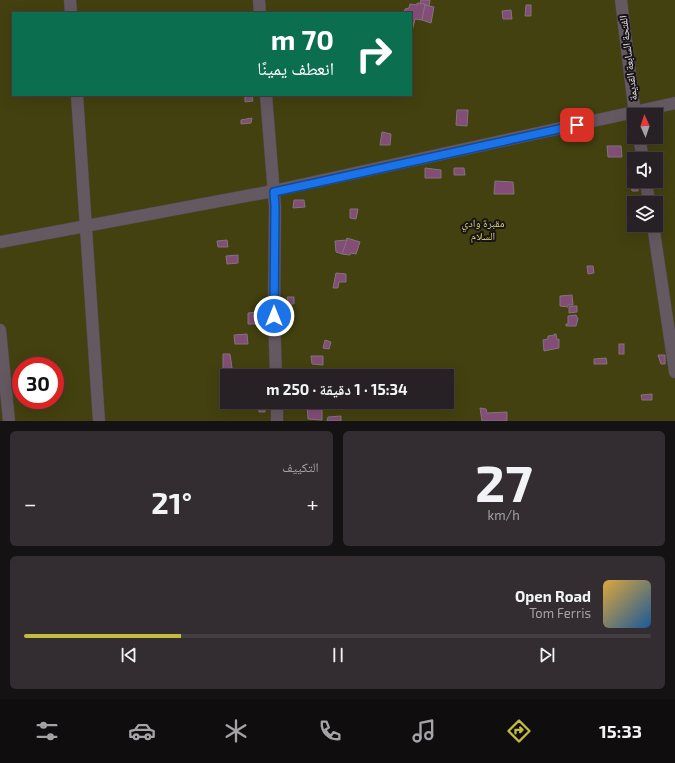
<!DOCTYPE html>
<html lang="ar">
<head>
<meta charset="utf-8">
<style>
  :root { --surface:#272025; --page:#332d32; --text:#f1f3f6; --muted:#a4a3a7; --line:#433e42; --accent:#c2bd3f }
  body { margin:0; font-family:"Exo 2","Noto Naskh Arabic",sans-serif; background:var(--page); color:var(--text); direction:rtl; height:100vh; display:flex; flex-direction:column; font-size:15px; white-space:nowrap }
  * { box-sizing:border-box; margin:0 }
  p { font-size:13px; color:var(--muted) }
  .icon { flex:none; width:22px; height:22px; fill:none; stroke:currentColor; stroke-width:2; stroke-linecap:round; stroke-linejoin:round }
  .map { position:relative; height:421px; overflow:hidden; direction:ltr }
  .panel { display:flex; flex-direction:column; gap:10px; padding:10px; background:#151214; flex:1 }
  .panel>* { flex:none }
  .hud { position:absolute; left:12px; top:12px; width:400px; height:84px; border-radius:0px; box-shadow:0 4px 16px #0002,0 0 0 1px var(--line); direction:rtl; background:#0b6e4f; color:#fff; overflow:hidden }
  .needle { width:26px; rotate:357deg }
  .buttons { position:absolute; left:627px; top:108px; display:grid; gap:8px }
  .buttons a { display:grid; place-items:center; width:36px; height:36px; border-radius:0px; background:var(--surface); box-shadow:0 4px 16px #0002,0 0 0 1px var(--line); font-size:20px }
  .speed { position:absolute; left:12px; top:357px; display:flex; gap:8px; font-size:20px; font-weight:700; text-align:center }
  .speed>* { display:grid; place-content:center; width:52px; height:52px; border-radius:50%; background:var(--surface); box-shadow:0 4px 16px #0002,0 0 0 1px var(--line); line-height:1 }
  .speed .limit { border:6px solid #d22; background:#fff; color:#111 }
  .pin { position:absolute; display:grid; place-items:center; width:34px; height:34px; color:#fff; margin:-17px; border-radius:8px; box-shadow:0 2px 6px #0006 }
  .me { position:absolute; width:44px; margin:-22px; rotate:0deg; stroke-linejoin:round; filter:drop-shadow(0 0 3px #0008) }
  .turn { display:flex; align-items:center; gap:14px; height:84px; padding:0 12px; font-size:18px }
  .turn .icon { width:52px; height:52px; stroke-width:2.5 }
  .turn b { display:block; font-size:28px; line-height:34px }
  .big { font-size:30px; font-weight:700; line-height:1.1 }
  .panel .card { flex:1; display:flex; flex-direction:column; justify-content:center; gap:6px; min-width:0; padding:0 14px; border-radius:6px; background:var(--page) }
  .panel .dial { align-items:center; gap:0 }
  .dial b { font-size:52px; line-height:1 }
  .song { display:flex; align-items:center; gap:12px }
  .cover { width:48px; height:48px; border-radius:6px; background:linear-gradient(135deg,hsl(40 70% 55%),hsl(210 70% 35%)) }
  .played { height:4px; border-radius:2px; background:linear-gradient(90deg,var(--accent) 25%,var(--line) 25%) }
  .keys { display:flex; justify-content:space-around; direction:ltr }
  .heat { display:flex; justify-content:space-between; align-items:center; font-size:22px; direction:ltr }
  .panel .tiles { flex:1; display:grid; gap:10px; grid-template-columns:1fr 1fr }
  .card:last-child { grid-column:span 2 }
  .trip { position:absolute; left:220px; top:369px; width:234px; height:40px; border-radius:0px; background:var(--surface); box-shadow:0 4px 16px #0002,0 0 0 1px var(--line); font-weight:700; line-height:40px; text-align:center; direction:rtl }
  .tabs { display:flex; height:64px; justify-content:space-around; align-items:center; background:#100d0f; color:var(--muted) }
  .tabs .icon { width:28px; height:28px }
  .tabs .selected { color:var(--accent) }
  .tabs b { font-size:18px; color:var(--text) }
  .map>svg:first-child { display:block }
  .green { fill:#43410f; fill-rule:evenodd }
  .building { fill:#834d77; stroke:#81757e }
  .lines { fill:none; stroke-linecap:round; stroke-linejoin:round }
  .minor-casing { stroke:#4e464c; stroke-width:13 }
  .minor { stroke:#645861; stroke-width:12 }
  .route-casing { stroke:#114b97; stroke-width:10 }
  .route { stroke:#1a73e8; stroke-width:7 }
  .labels { text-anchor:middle; stroke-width:4; stroke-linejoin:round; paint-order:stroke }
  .street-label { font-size:11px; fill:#e0d9de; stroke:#191417 }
  .park-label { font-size:11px; fill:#d3d06d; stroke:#191417 }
</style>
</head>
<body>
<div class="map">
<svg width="675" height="421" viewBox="0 0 675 421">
  <rect width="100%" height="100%" fill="#342a31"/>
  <path class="green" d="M0,0H675V421H0ZM13,13H411V95H13ZM634,115H656V137H634ZM634,159H656V181H634ZM634,203H656V225H634ZM21,366H55V400H21ZM227,376H447V402H227Z"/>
  <g class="building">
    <path d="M421,0H430L429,6L420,3Z"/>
    <path d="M417,3L425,4L422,20L415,19L411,35V13H404L405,9L409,8L410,4L417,5Z"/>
    <path d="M425,5L434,7L431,23L422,20Z"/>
    <path d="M526,5H531V16H525Z"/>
    <path d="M511,10L512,19H503L502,11Z"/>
    <path d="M252,95L253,101L245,102V96Z"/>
    <path d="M457,110H468L467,126L456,125Z"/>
    <path d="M252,118L251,123L241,124V120Z"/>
    <path d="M382,132L391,134L390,145H380Z"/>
    <path d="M607,146H621L622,157H608Z"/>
    <path d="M425,168L441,170V178H425Z"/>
    <path d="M454,168H464L465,175H454Z"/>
    <path d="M631,178H634V181H638V191H632Z"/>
    <path d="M495,181L513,182L514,194H494Z"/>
    <path d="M294,200H304L305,207L293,208Z"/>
    <path d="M350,209H358L356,219L350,218Z"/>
    <path d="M347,238L360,242L356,254L351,253L350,255L342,254Z"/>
    <path d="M227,240L228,247H218L217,241Z"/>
    <path d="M347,240L342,254L336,252L335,241Z"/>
    <path d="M238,255V263L227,264L226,256Z"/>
    <path d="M587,266H593L594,273L588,274Z"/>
    <path d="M336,273L346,274V282H339L338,288H333Z"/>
    <path d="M572,295L573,305H568V307L560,306V296Z"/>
    <path d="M287,297H294V304H289Z"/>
    <path d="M574,306H577V312L569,313V307Z"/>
    <path d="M258,312V324H248V313Z"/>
    <path d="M576,315L578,319L576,326H566V324H568V316Z"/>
    <path d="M247,334L248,344H235L234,335Z"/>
    <path d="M554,334H556L557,340L559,339V348L544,351L543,340L548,339V336L555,335Z"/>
    <path d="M325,340L331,342L329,349L323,348Z"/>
    <rect x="619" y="344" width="5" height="10"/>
    <path d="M223,354H230L232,368L223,369Z"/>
    <path d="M658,355H665V364H661Z"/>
    <path d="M311,356H323V365L312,364Z"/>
    <path d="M606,358L607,364H594V359Z"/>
    <path d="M652,394V400H642L641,395Z"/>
    <path d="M258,402H264L265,412H259Z"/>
    <path d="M322,403V420L308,419L307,404Z"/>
    <path d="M480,408L486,409L487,413L507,412V421H482Z"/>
    <path d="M341,416V421H327L328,417Z"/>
  </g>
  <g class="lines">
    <defs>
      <g id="minor">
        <path d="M70,0L71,13"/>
        <path d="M259,0L260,13"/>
        <path d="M621,0L635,115"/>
        <path d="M77,95L99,421"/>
        <path d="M266,95L275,207L274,316L276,376"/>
        <path d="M639,137L643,159"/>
        <path d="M646,181L649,203"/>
        <path d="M653,225L675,372"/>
        <path d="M0,242L273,191L675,103"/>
        <path d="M0,330L9,421"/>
        <path d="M277,402V421"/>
      </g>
    </defs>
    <use href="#minor" class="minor-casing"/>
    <use href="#minor" class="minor"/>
  </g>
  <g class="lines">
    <defs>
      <path id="route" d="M274,316L275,206L274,192L577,125"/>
    </defs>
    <use href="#route" class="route-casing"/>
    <use href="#route" class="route"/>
  </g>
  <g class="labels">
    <g class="street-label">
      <text transform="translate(628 58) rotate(-97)" y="4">الفتحة السابعة القديمة</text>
    </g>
    <g class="park-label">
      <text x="483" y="227">مقبرة وادي<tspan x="483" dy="13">السلام</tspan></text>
    </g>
  </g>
</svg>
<div class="buttons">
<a><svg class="needle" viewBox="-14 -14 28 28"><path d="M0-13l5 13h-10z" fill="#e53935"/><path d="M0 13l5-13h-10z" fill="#a4a3a7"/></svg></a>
<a><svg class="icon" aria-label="sound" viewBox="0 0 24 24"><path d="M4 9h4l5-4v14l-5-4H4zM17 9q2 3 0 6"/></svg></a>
<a><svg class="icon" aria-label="layers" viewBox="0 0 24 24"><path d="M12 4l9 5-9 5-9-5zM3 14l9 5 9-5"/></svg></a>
</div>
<div class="speed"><div class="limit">30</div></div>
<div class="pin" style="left:577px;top:125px;background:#d93025"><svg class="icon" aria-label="arrive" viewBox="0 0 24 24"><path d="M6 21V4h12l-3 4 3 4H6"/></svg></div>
<svg class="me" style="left:274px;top:316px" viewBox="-20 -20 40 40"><circle r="17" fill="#1a73e8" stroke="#fff" stroke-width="3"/><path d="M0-11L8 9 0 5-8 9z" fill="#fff"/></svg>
<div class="trip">15:34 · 1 دقيقة · 250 m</div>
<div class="hud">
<div class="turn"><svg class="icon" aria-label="right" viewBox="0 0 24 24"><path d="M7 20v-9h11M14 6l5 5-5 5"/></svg><div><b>70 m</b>انعطف يمينًا</div></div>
</div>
</div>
<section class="panel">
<div class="tiles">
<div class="card dial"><b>27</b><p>km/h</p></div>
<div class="card"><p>التكييف</p>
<div class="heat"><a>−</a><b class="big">21°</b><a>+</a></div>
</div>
<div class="card">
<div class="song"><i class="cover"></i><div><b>Open Road</b><p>Tom Ferris</p></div></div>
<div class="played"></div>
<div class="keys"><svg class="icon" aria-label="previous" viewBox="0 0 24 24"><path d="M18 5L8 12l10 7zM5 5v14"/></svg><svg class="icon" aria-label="pause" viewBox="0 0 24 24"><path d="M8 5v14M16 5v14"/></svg><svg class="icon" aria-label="next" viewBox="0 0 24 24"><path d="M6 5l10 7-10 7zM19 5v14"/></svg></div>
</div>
</div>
</section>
<nav class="tabs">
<b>15:33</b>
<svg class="icon selected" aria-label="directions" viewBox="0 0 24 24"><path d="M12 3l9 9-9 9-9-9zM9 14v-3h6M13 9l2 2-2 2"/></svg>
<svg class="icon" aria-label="music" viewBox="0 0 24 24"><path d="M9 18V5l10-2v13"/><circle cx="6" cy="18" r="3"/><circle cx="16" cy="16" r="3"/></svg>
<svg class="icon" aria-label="phone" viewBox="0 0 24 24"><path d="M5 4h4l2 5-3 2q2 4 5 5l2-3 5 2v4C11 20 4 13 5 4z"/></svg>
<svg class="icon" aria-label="climate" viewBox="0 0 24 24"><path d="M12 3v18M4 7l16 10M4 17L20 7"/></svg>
<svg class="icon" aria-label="car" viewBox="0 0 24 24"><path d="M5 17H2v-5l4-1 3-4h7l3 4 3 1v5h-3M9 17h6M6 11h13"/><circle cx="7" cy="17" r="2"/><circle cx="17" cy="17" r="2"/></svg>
<svg class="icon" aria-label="filters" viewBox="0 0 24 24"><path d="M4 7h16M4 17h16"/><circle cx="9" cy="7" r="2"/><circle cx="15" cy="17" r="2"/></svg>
</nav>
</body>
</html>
